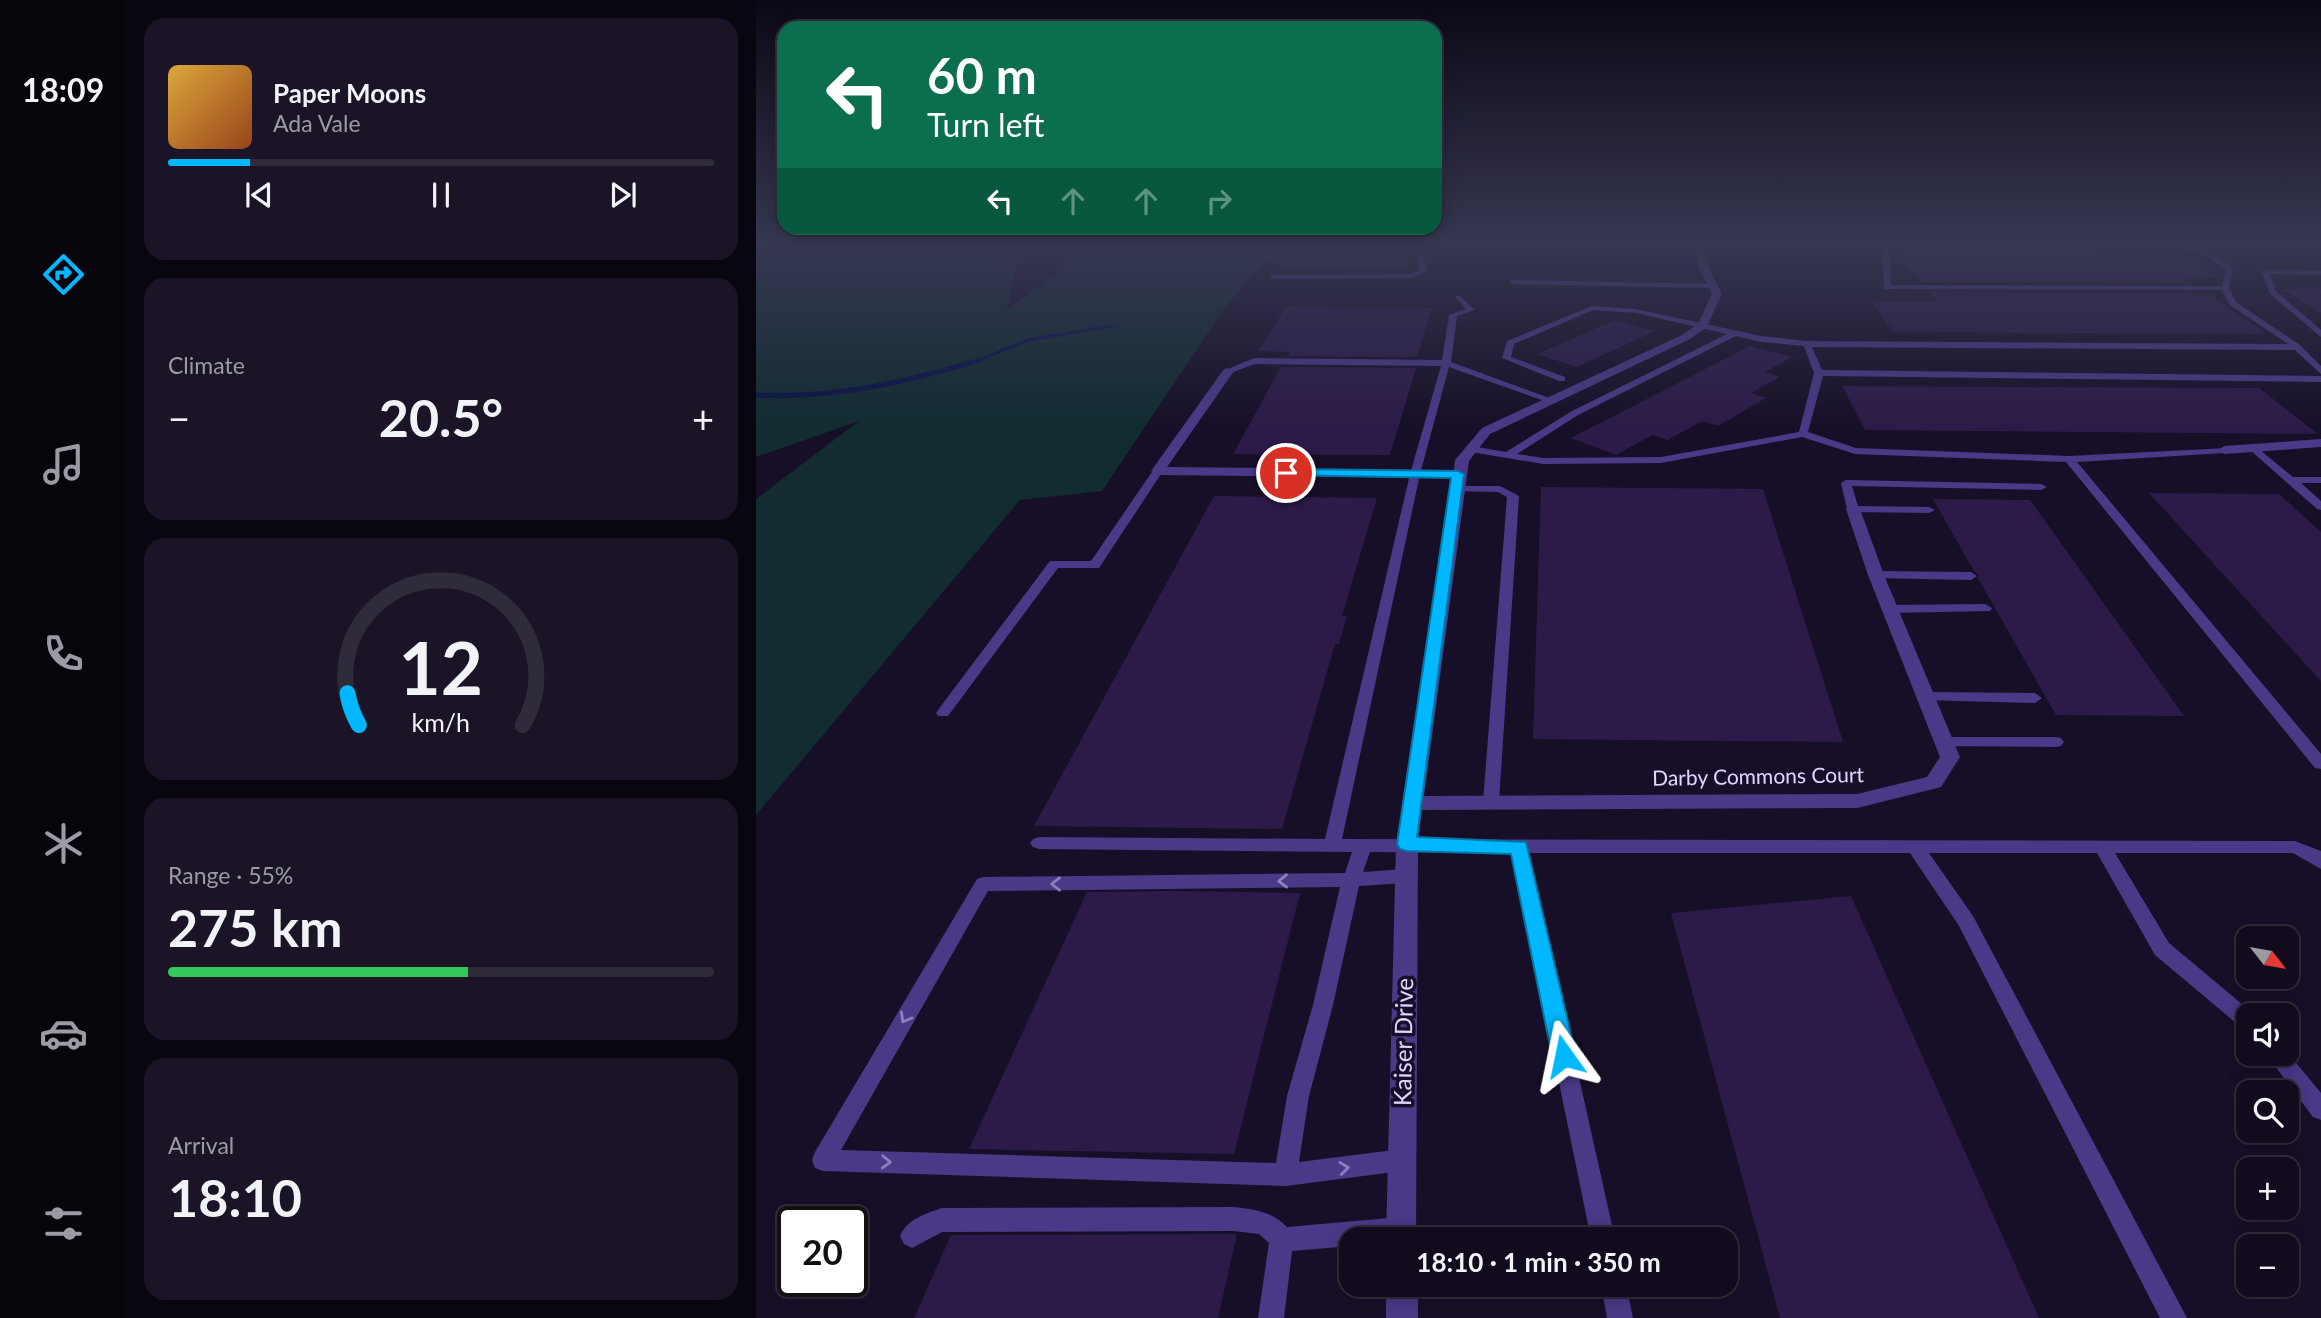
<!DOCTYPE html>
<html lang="en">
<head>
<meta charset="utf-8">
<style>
  :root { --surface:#110b1d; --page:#1a1426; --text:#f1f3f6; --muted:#9c9ba4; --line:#302b3b; --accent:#01b7ff }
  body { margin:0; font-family:Lato,sans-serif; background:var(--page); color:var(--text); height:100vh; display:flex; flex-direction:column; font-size:26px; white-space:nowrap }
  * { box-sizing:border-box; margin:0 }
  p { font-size:23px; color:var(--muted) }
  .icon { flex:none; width:38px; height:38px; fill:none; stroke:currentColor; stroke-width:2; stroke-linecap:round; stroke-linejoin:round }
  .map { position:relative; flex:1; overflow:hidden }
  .drawer { display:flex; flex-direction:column; gap:18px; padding:18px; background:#090610; width:630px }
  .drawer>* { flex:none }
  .guide { position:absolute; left:21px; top:21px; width:665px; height:214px; border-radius:21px; box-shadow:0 4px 18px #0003,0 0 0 2px var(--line); background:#0b6e4f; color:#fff; overflow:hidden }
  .needle { width:46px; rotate:121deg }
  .buttons { position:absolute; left:1480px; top:926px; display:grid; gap:14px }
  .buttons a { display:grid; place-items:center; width:63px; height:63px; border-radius:14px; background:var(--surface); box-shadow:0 4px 18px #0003,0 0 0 2px var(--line); font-size:35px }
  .speed { position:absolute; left:21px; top:1206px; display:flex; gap:14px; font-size:35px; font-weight:700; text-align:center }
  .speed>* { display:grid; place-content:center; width:91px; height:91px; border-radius:50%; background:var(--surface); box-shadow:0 4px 18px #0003,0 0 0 2px var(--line); line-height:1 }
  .speed .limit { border:4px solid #111; border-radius:10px; background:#fff; color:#111 }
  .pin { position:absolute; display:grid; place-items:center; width:60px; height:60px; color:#fff; margin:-30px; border:4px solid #fff; border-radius:50%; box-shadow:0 2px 7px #0007 }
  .me { position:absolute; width:77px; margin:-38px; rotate:348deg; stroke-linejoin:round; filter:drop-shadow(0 0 5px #0008) }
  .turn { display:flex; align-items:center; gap:24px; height:147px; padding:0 35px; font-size:32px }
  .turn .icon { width:91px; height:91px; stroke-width:2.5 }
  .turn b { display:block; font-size:49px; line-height:60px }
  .lanes { display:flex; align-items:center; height:66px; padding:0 35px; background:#0003; justify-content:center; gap:35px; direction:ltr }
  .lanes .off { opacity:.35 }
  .big { font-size:52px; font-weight:700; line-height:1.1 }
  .drawer .card { flex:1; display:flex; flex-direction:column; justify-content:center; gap:10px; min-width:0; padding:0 24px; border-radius:21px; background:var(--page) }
  .drawer .dial { align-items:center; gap:0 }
  .dial svg { height:182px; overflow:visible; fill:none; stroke:var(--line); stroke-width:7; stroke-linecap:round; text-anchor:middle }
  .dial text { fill:var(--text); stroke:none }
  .song { display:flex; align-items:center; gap:21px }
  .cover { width:84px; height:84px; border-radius:10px; background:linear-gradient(135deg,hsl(40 70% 55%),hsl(20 70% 35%)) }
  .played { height:7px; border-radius:4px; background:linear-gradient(90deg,var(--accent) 15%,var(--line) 15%) }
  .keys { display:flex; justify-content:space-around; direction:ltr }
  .heat { display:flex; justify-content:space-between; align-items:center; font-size:38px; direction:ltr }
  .charge { height:10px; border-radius:5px; background:linear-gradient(90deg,#34c759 55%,var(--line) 0) }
  .trip { position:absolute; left:583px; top:1227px; width:399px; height:70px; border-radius:21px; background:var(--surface); box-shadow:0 4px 18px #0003,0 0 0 2px var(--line); font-weight:700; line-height:70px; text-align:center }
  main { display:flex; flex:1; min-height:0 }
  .tab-bar { display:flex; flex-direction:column; width:126px; justify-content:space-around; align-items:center; background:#07040c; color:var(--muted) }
  .tab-bar .icon { width:49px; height:49px }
  .tab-bar .on { color:var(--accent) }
  .tab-bar b { font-size:32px; color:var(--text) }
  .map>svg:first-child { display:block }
  .green { fill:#122c31 }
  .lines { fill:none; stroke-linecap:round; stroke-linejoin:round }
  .stream-far1 { stroke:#091446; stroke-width:3.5 }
  .stream { stroke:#091446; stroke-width:5 }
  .building { fill:#2c1b48 }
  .service { fill:#4a3987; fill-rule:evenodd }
  .minor { fill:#4a3987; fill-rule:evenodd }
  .oneway { stroke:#8e7fbd }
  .route { fill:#01b7ff; stroke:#0177a6; stroke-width:2 }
  .labels { text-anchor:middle; stroke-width:7; stroke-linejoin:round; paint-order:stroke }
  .street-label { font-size:21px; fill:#e1d5ff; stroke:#170f27 }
  .near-street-label { font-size:24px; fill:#e1d5ff; stroke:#170f27 }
</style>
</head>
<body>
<main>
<nav class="tab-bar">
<b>18:09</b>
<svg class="icon on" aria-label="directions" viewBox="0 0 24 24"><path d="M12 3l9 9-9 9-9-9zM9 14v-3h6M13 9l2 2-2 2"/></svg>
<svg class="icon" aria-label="music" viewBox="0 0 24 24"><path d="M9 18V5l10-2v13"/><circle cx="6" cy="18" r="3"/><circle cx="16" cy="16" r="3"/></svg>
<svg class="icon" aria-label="phone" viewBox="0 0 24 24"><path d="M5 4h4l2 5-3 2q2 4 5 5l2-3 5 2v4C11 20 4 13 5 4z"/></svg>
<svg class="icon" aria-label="climate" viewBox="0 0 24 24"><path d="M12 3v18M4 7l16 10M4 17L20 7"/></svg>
<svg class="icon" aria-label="car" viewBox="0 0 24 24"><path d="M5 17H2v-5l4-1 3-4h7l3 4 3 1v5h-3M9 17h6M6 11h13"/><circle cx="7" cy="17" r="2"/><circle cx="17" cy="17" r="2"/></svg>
<svg class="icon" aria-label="filters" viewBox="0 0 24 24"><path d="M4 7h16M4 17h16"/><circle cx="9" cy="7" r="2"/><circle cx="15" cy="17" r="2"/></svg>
</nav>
<section class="drawer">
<div class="card">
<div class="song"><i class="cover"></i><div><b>Paper Moons</b><p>Ada Vale</p></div></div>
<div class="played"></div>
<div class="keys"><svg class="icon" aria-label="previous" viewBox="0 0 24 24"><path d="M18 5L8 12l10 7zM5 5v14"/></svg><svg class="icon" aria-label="pause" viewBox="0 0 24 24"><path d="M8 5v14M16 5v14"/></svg><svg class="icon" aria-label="next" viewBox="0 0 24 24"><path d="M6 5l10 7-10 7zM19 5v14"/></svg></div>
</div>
<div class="card"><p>Climate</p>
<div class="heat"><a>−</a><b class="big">20.5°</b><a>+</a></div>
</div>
<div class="card dial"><svg viewBox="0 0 100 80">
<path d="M14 69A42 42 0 1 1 86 69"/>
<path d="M14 69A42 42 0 0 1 9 55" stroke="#01b7ff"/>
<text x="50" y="56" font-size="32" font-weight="700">12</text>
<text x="50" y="72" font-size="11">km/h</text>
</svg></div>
<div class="card"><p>Range · 55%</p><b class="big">275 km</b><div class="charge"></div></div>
<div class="card"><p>Arrival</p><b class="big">18:10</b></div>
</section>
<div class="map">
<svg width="1565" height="1318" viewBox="0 0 1565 1318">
  <rect width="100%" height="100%" fill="#170f27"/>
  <path class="green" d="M0,243H269L263,251L251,310L340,243H524L467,310L346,491L264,500L0,815V499L103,421L0,457Z"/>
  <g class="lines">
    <path class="stream-far1" d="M218,362L272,340L356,326"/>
    <path class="stream" d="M0,395C78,399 150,382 224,360"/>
  </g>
  <g class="building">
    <path d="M540,246L655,247L646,268L524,267Z"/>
    <path d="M1140,251L1427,252L1464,277H1428L1438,283L1166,282Z"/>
    <path d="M1526,289H1565V313Z"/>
    <path d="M1173,292L1451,293L1511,334L1137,332L1116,301H1181Z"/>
    <path d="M530,307L676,308L661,357L532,356L534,352L502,351Z"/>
    <path d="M860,320L899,331L821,367L781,354Z"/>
    <path d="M994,346L1036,357L1009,372L1024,377L995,393L1010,398L962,426L946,421L912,440L896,435L860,455L815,438Z"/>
    <path d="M525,367L660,368L634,455L477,454Z"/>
    <path d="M1086,386L1503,388L1562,434L1109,430Z"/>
    <path d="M785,487L1007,489L1087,742L777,739Z"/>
    <path d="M1393,493L1523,494L1565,532V681Z"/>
    <path d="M458,496L621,498L586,616H591L583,644H579L526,829L278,826Z"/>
    <path d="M1177,499L1274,500L1428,716L1300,715L1222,578L1223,575L1218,571Z"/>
    <path d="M421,891L544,893L478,1154L213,1149L331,892Z"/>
    <path d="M1095,896L1283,1318H1024L915,913Z"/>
    <path d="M481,1234L462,1318H158L195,1235Z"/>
  </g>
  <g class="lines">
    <g class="service">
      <path d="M665,243H672L666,249L671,271L656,278L517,279L513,277L517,275L655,274L663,270L659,248Z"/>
      <path d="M1126,243L1435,246L1432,243H1439L1477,267L1473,288L1480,302L1544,345L1565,366V374L1539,350L1056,347L1066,370L1565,376V382L1067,376L1052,432L1100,448L1313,456L1472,448V452L1468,453L1321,462L1565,754V769L1559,768L1310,462L1099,454L1046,437L905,463L787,464L715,452L710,449L715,446L750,452L816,411L971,334L880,313L837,310L758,344L755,357L809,377V381H803L746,358L751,341L836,306L880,309L1005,336L1051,341L1532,344L1474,305L1466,290L1128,289ZM1133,245L1441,250L1470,270L1466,286L1135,285ZM980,336L1005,342L1048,346L1058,373L1043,432L905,457L787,458L761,454L822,415Z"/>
      <path d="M1510,270L1565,271V275L1514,274L1520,291L1565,330V337L1514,294L1506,272Z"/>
      <path d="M758,280L958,284L962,286L958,288L755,284V280Z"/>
      <path d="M703,295L719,310L701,316L695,362L799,400L791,402L693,367L664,474L586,839L1539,841L1565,851V869L1537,853H1359L1413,943L1499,1015H1493V1031L1486,1028L1399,955L1341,853H1173L1217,916L1431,1318H1404L1203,926L1154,853H773L859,1239H835L756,853L614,852L607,872L650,869L656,871L659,876L656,881L650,883L603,886L577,1005L553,1096L543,1162L646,1149L654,1152L657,1160L654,1168L646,1171L530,1186L67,1171L59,1168L56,1160L59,1152L221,879L227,877L589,873L596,852L283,849L277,847L274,843L277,839L283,837L569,839L654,474L685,366L499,364L472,374L467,371L498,358L686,360L693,315L710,309L699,297ZM584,887L557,1005L531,1096L520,1163L85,1150L232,891Z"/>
      <path d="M1498,445L1537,477H1565V483H1545L1565,501V510L1561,509L1494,450L1493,448Z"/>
      <path d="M402,468L407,471L343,568H302L192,716H182L180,713L182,710L294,561H335L398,469Z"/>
      <path d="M1090,480L1285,484L1291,487L1285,490L1096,486L1102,506L1173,507L1179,510L1173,513L1097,512L1091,509L1085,483Z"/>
      <path d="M700,486H744L763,496L743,802L741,806H729L727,802L751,497L742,492L696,491V487Z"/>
      <path d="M1120,571L1215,572L1221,576L1215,580L1116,578L1114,575L1116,572Z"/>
      <path d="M1229,604L1236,608L1234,611L1134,613L1127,609L1134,605Z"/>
      <path d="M1170,692L1279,693L1286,698L1279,703L1165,700L1163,697L1165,694Z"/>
      <path d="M1188,737H1300L1305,738L1308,742L1305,746L1300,747L1183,746L1180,742L1183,738Z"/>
      <path d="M1531,1052L1565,1093V1120L1557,1117L1510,1054Z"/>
      <path d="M478,1207C498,1209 517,1212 531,1227L645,1217L653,1221L657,1229L653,1237L650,1239H595V1246L536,1251L528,1318H502L513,1243L503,1234L478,1231L186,1232L156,1248L148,1244L144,1236C151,1219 169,1214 186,1208Z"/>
      <path d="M845,1284H870L877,1318H851Z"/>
    </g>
    <g class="minor">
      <path d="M531,243H540L518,257H512V253Z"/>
      <path d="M937,243H945L953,268L966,294L950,328L934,339L734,434L713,461L668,796L1101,794L1171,777L1184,757L1112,575L1090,509L1097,505L1104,509L1128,575L1204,757L1185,787L1101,808L666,810L662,844L660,1239H630L640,844L697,478L402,475L395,471L468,369L472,368L478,371L411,467L698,470L699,460L726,428L926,335L942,324L956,294L943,268Z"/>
      <path d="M1565,439V447L1468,454L1462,450L1468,446Z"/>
      <rect x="630" y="1284" width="32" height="34"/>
    </g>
  </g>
  <defs><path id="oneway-chevron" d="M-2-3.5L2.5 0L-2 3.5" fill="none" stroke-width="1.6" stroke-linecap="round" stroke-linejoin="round" transform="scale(1.75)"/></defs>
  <g class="oneway">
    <use href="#oneway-chevron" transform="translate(527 881) rotate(179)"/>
    <use href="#oneway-chevron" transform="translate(300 884) rotate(180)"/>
    <use href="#oneway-chevron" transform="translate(149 1018) rotate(120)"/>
    <use href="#oneway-chevron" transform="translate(130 1162) rotate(2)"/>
    <use href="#oneway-chevron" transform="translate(588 1168) rotate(-7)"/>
  </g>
  <linearGradient id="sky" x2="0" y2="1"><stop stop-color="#0d0815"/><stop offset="0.57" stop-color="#363752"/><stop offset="1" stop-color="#363752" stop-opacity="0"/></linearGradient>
  <rect width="1565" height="427" fill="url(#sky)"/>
  <path class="route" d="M530,469L702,471L708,474L661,837L770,842L820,1056L816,1064L808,1067L800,1064L796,1056L755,854L651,851L644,849L641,844L695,478L526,475V470Z"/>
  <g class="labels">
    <g class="street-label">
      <text transform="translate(1002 777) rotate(-1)" y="7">Darby Commons Court</text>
    </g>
    <g class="near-street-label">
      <text transform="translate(648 1042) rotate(-89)" y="8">Kaiser Drive</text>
    </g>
  </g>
</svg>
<div class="buttons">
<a><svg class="needle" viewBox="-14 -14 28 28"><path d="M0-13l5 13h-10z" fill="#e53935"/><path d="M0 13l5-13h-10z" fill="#9c9ba4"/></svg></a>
<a><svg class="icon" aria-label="sound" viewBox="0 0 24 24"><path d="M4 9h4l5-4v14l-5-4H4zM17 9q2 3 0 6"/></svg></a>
<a><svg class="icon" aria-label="search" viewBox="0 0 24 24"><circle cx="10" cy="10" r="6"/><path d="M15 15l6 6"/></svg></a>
<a>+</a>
<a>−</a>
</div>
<div class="speed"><div class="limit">20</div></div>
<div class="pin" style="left:530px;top:473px;background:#d93025"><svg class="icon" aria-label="arrive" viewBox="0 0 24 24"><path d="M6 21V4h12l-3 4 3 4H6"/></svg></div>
<svg class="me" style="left:808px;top:1056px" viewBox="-20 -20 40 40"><path d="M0-17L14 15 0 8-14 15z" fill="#01b7ff" stroke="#fff" stroke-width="4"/></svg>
<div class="trip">18:10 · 1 min · 350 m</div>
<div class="guide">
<div class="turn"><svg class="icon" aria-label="left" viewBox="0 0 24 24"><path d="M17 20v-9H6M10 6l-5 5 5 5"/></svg><div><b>60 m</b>Turn left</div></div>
<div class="lanes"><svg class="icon" aria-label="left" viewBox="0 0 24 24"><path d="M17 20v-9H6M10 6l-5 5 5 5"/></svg><svg class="icon off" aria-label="ahead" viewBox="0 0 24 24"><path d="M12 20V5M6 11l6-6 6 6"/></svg><svg class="icon off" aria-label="ahead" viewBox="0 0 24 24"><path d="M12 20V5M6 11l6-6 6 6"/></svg><svg class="icon off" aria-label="right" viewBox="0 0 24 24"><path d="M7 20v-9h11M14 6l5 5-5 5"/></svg></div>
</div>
</div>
</main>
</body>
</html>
